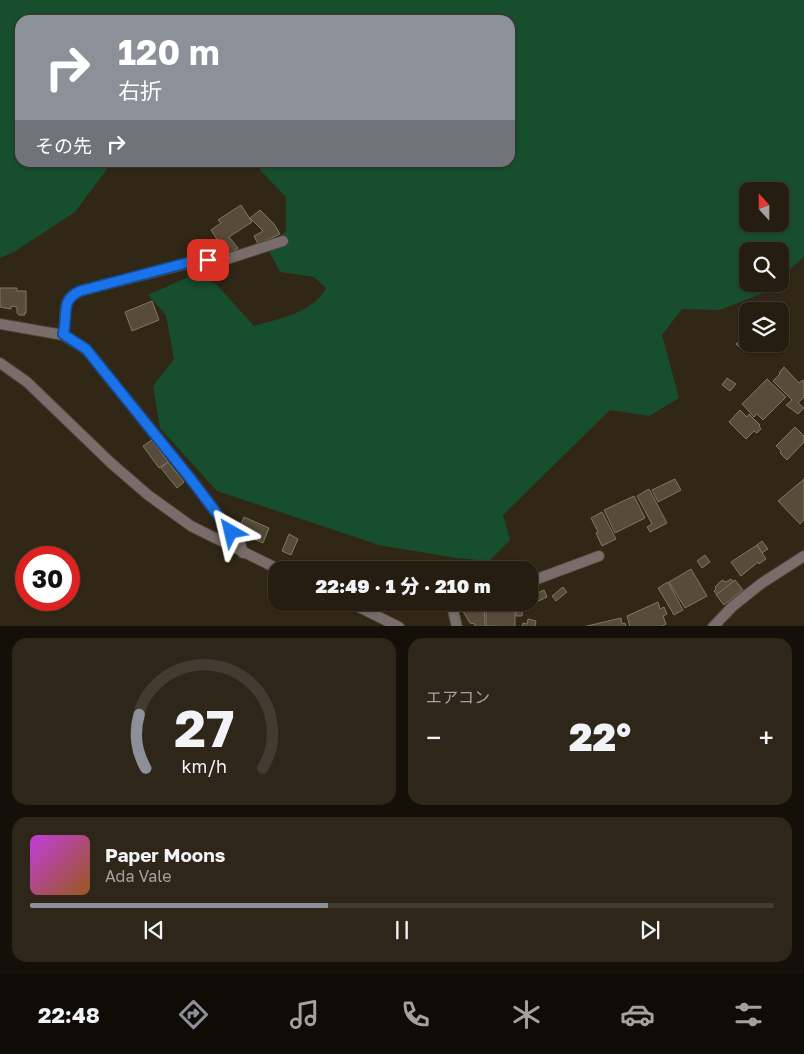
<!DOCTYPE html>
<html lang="ja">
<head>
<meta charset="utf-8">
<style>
  :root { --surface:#251d10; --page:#2d2619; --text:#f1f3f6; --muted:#a3a29f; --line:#423b30; --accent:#8c9099 }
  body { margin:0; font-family:"Golos Text","Noto Sans JP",sans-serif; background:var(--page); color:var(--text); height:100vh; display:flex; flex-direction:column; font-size:19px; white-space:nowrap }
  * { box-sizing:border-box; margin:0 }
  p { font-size:16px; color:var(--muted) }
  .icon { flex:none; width:28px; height:28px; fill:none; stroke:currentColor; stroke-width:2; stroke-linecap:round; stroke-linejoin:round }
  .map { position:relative; height:626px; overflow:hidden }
  .details { display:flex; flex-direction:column; gap:12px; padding:12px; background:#141009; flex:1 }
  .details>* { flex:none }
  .banner { position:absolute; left:15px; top:15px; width:500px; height:152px; border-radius:15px; box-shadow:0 1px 4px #0004,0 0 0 1px var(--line); background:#8c9099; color:#fff; overflow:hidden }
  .needle { width:32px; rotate:339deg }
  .controls { position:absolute; left:739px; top:182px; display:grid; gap:10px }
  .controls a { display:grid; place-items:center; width:50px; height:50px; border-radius:10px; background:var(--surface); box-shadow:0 1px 4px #0004,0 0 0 1px var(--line); font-size:25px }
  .speed { position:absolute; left:15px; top:546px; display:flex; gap:10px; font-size:25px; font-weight:700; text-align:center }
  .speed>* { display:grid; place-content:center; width:65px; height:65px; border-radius:50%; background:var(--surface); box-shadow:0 1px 4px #0004,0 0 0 1px var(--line); line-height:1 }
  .speed .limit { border:8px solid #d22; background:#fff; color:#111 }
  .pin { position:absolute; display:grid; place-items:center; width:42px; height:42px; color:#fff; margin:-21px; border-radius:10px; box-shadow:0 2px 8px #0006 }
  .me { position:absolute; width:55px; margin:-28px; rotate:323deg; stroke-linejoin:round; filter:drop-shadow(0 0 4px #0008) }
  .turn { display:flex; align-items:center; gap:18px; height:105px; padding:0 20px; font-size:22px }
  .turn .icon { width:65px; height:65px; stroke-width:2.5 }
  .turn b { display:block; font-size:35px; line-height:42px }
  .then { display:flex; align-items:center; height:48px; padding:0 20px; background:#0003; gap:10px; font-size:19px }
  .big { font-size:38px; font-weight:800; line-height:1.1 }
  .details .tile { flex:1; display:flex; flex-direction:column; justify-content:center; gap:8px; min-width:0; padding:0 18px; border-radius:15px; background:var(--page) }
  .details .dial { align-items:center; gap:0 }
  .dial svg { height:130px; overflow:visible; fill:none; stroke:var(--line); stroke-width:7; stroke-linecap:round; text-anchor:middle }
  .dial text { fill:var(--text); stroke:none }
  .song { display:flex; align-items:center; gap:15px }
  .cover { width:60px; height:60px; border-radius:8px; background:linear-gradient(135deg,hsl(290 70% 55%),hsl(30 70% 35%)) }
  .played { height:5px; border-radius:2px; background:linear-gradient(90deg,var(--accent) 40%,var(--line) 40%) }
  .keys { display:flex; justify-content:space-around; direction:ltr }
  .heat { display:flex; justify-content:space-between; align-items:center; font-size:28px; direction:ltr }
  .details .tiles { flex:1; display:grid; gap:12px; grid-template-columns:1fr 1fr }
  .tile:last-child { grid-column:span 2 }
  .trip { position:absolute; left:268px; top:561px; width:270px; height:50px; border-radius:15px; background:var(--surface); box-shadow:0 1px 4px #0004,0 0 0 1px var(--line); font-weight:800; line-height:50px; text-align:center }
  .dock { display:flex; height:80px; justify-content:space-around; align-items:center; background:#0f0c06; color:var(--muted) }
  .dock .icon { width:35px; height:35px }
  .dock .selected { color:var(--accent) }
  .dock b { font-size:22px; color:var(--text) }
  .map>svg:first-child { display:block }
  .green { fill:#164e2e; fill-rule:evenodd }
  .building { fill:#564c39; stroke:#817662 }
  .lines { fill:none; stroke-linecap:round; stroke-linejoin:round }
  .minor-casing { stroke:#4d4333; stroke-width:12 }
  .minor { stroke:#786d6a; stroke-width:10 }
  .route-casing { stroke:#114b97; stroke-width:12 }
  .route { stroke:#1a73e8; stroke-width:9 }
</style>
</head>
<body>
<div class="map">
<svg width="804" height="627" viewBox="0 0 804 627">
  <rect width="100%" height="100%" fill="#312716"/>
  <path class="green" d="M0,0H804V257L780,278V251H748V284H774L763,293L720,310L682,309L662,335L679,398L649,416L610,410L503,515L510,540L489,561L457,558L379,545L217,491L160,428L153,386L174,359L166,315L148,295L195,274L216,284L254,326C278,319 315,312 326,288L314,277L280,272L267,247L286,231V197L261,171L257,163L510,162V20H20V162L117,163L108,168L75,212L14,252L0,258ZM748,191H780V224H748Z"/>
  <g class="building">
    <path d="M241,205L252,222L229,237L238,248L227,255L211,230L221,223L218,220Z"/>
    <path d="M260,210L274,224L280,234L258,244L254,236L263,231L250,218Z"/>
    <path d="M0,288H17V291H26V313H24L25,315H19L17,313V307L11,306V309L0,307Z"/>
    <path d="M152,301L159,320L132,331L125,312Z"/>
    <path d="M747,334L748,344H751L744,351L736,344Z"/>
    <path d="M784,367L799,383L803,380L804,381V397L798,403L804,408L798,414L786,405L792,400L773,381L780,374L779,373Z"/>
    <path d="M727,378L736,384L730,391L722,385Z"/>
    <path d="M767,379L786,397L763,420L757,414L754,417L742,404Z"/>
    <path d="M740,410L747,417L749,414L760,425L759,426L761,429L757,433L754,431L746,439L729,422Z"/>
    <path d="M795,427L804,436V442L787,460L780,453L781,451L776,446Z"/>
    <path d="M152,440L168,462L159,468L143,446Z"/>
    <path d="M168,462L184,482L177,488L161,468Z"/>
    <path d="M675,479L681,490L658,502L652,490Z"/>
    <path d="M804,479V520L800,524L778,501Z"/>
    <path d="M649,489L667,523L650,532L647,527L652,524L637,496Z"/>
    <path d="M634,496L645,518L615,533L604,510Z"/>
    <path d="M602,512L616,539L602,546L596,533L598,532L591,518Z"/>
    <path d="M244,517L269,528L263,543L249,537L250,533L239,528Z"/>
    <path d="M289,534L298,539L291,555L282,551Z"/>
    <path d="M762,541L768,549L762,553L757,545Z"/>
    <path d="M757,545L766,559L759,564L758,562L741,576L731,562Z"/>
    <path d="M705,555L710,562L702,568L697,561Z"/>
    <path d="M691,569L707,596L685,608L669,582Z"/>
    <path d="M731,579L733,582L717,595L714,591L716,589L715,587L722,580L726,582Z"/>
    <path d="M735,580L743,590L724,605L716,595Z"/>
    <path d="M668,582L683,610L674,615L658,588Z"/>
    <path d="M563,587L567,592L556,601L552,596Z"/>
    <path d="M544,590L547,597L532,604L529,597Z"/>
    <path d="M461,602H484L485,627H475V624L470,623L461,608Z"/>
    <path d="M658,602L660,609L664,607L667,614L663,616L666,624L661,627H630L627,616Z"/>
    <path d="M486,603L515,604V627L486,626Z"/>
    <path d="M516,604H523L522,616H516Z"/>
    <path d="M621,618L622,624L625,623L626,627H583Z"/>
    <path d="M528,619L536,621L535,627H522L523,623L527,624Z"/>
  </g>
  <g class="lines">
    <defs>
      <g id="minor">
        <path d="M0,324L63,335L86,349L190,478L241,546L243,553"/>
        <path d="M63,335C68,315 59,301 80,291L190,263L224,260L283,241"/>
        <path d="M0,363L27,382L111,463L148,495L191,526L280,570"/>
        <path d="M529,582L599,556"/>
        <path d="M349,602L399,627"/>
        <path d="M451,602L457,627"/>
        <path d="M713,627L733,606L762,583L804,556"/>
      </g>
    </defs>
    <use href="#minor" class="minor-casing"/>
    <use href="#minor" class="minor"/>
  </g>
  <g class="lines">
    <defs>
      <path id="route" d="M208,260L190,262L80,291C59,301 69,315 63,334L86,349L190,478L231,532"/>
    </defs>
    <use href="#route" class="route-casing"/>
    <use href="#route" class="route"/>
  </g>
</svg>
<div class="controls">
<a><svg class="needle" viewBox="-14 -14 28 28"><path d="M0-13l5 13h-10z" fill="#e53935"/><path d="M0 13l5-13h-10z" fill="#a3a29f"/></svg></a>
<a><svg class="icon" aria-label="search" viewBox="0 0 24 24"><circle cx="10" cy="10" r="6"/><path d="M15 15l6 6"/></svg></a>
<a><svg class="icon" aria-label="layers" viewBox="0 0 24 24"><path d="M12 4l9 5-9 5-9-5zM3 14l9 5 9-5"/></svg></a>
</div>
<div class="speed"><div class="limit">30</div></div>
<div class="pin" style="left:208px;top:260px;background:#d93025"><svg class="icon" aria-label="arrive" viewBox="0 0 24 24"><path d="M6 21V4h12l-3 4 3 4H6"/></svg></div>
<svg class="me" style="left:231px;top:532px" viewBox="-20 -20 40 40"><path d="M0-17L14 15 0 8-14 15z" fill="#1a73e8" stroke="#fff" stroke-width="4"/></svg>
<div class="trip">22:49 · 1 分 · 210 m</div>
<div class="banner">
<div class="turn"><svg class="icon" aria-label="right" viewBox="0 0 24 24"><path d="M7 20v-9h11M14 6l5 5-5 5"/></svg><div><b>120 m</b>右折</div></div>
<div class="then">その先<svg class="icon" aria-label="right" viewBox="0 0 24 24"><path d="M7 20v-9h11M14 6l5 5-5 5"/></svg></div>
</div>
</div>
<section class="details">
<div class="tiles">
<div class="tile dial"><svg viewBox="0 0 100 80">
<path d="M14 69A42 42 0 1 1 86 69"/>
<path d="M14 69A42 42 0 0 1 10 36" stroke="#8c9099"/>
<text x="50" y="56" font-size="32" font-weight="700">27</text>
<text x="50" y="72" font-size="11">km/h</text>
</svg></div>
<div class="tile"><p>エアコン</p>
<div class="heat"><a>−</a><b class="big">22°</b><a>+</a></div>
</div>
<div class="tile">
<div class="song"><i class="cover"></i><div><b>Paper Moons</b><p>Ada Vale</p></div></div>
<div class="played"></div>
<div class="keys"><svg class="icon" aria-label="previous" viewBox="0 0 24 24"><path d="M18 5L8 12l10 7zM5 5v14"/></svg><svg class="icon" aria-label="pause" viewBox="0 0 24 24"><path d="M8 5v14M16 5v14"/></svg><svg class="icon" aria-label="next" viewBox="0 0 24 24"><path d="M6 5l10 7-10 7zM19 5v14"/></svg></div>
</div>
</div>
</section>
<nav class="dock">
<b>22:48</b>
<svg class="icon selected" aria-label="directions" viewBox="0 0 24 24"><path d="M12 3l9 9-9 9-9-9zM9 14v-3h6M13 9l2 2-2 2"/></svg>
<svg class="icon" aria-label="music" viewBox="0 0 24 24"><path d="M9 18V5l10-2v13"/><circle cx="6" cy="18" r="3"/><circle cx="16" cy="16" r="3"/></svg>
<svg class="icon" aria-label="phone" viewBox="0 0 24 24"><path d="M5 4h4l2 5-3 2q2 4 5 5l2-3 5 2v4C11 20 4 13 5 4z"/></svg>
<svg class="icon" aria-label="climate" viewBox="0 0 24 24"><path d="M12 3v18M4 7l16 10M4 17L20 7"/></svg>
<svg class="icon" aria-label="car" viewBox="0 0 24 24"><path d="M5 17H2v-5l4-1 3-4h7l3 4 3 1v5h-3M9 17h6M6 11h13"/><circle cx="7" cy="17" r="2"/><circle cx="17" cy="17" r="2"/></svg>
<svg class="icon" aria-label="filters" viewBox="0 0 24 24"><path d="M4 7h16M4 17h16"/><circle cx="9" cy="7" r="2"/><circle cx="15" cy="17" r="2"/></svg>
</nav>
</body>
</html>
